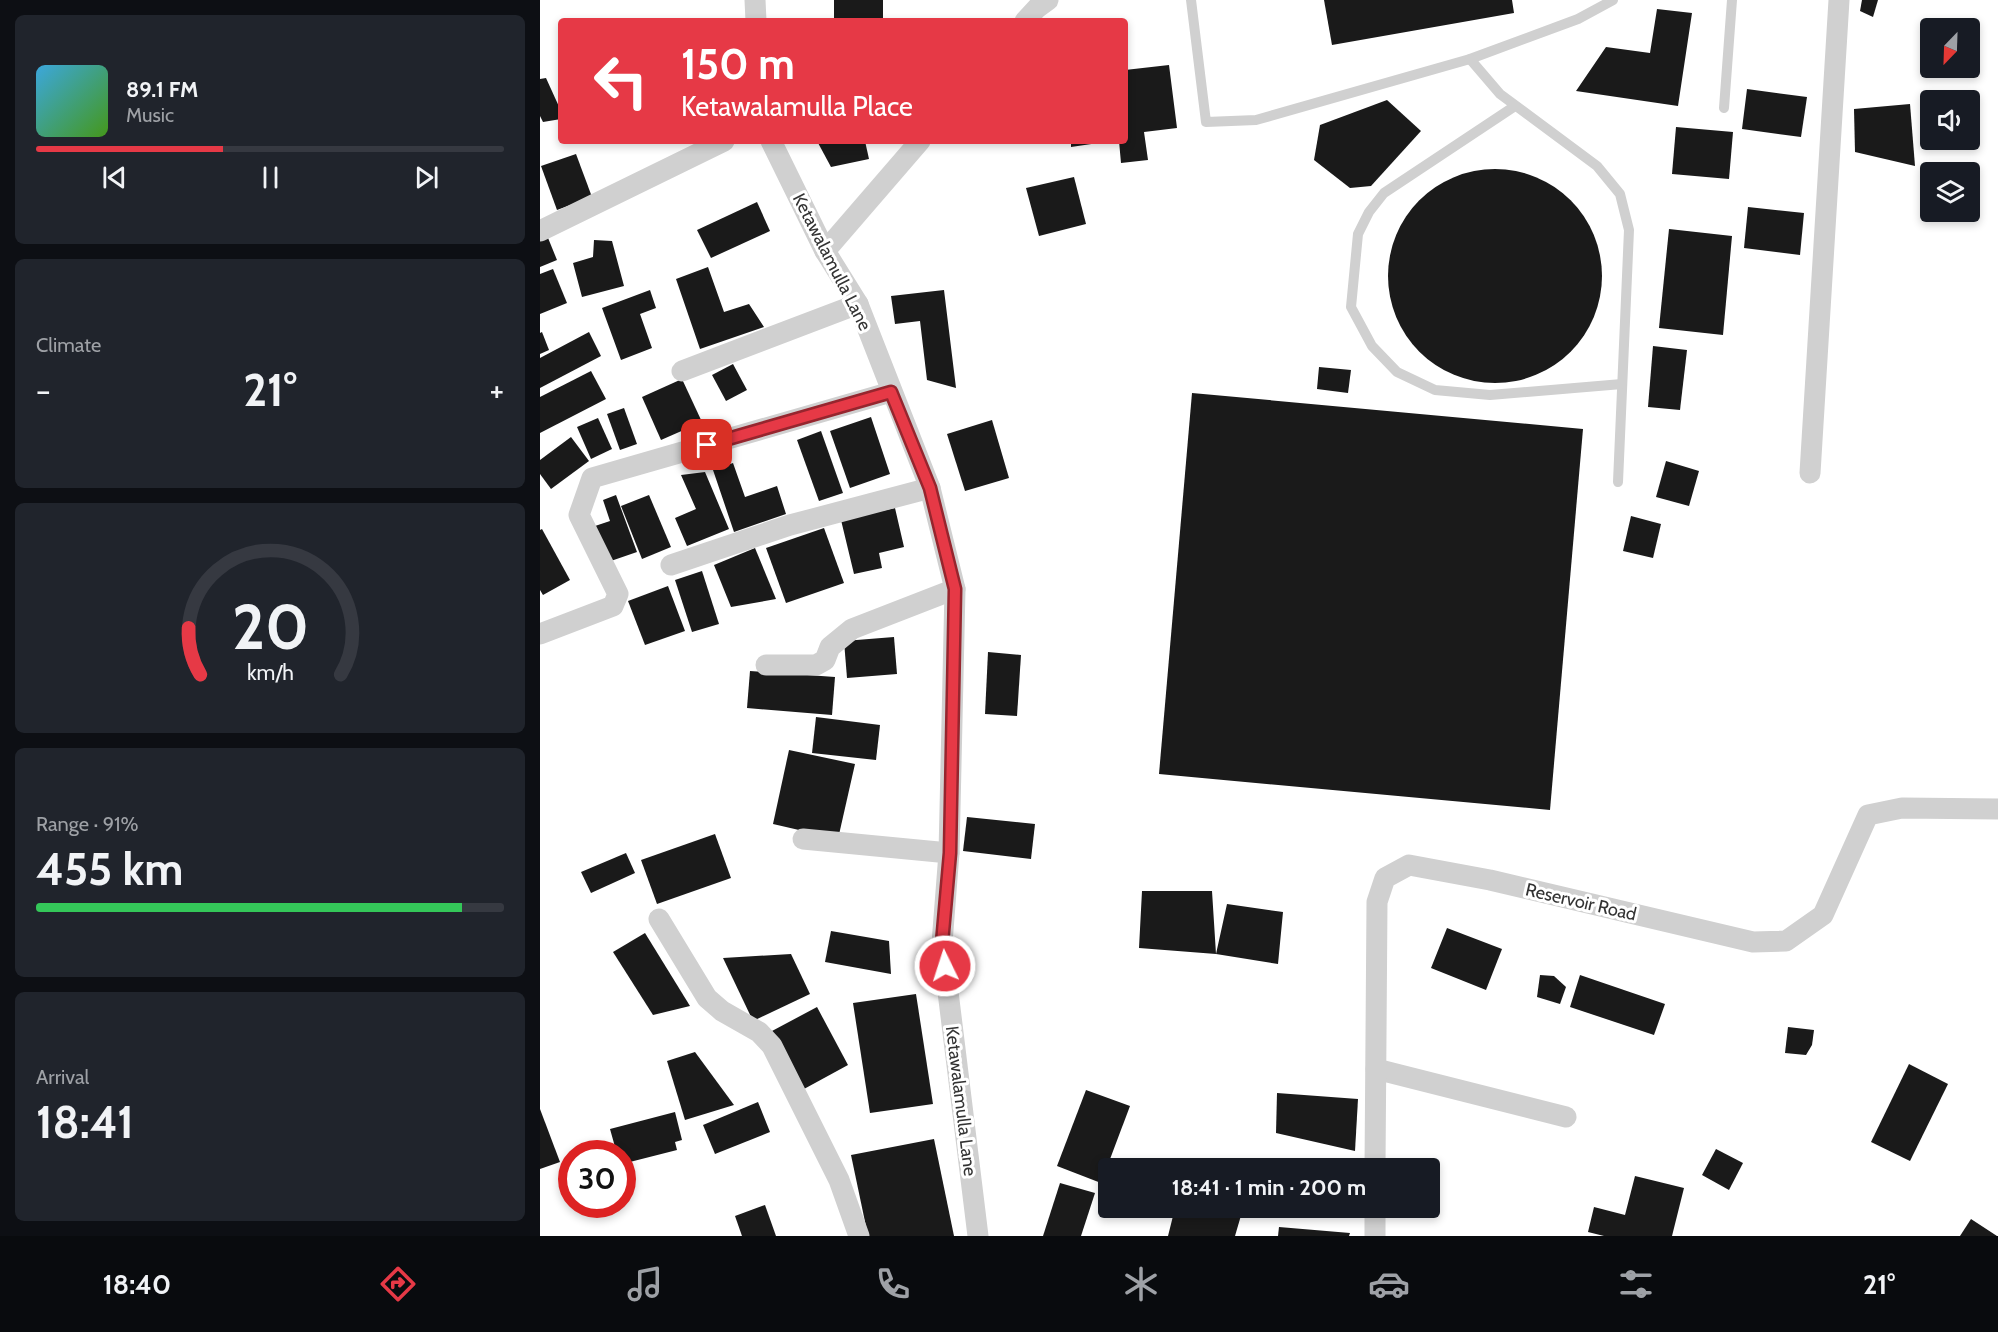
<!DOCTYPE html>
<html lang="en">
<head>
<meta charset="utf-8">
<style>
  :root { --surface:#171b24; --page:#20242c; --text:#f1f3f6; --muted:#9ea1a6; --line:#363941; --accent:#e63946 }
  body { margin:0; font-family:Cabin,sans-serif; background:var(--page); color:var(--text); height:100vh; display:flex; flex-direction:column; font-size:22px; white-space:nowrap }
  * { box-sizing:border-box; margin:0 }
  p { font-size:20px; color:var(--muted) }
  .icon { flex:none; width:33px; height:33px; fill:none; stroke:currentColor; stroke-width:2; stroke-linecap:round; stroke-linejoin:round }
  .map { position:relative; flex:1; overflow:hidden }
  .details { display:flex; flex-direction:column; gap:15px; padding:15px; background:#0d0f14; width:540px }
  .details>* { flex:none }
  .guide { position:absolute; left:18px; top:18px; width:570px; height:126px; border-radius:6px; box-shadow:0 3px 9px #0003; background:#e63946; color:#fff; overflow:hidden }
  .needle { width:39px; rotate:203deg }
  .tools { position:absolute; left:1380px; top:18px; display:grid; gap:12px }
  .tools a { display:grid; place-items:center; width:60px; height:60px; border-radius:6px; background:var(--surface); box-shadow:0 3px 9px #0003; font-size:30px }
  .speed { position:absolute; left:18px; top:1140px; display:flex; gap:12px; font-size:30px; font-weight:700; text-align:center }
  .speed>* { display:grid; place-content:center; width:78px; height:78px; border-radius:50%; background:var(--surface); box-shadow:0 3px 9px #0003; line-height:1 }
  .speed .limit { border:9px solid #d22; background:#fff; color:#111 }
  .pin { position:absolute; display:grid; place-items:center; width:51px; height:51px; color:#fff; margin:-26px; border-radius:12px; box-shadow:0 3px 9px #0006 }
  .me { position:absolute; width:66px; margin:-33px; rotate:356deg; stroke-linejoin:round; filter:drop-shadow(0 0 4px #0008) }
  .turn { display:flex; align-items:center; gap:21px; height:126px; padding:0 24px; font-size:27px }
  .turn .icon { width:78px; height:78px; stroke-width:2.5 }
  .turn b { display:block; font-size:42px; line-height:51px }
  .big { font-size:45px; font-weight:700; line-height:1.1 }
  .details .card { flex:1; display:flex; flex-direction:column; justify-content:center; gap:9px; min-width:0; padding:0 21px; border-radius:9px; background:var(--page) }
  .details .dial { align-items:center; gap:0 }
  .dial svg { height:156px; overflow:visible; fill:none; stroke:var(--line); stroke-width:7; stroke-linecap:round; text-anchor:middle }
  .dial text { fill:var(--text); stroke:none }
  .song { display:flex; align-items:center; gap:18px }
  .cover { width:72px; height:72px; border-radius:9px; background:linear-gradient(135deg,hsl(200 70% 55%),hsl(100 70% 35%)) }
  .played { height:6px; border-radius:3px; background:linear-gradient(90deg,var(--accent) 40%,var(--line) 40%) }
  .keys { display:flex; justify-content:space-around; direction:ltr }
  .heat { display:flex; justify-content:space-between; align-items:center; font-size:33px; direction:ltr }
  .charge { height:9px; border-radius:4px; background:linear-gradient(90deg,#34c759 91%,var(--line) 0) }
  .trip { position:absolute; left:558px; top:1158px; width:342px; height:60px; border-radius:6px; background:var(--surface); box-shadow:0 3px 9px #0003; font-weight:700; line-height:60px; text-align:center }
  .tab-bar { display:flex; height:96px; justify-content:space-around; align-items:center; background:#090b0e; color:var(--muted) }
  .tab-bar .icon { width:42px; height:42px }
  .tab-bar .active { color:var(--accent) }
  .tab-bar b { font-size:27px; color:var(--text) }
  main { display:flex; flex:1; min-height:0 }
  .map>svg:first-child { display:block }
  .building { fill:#1a1a1a }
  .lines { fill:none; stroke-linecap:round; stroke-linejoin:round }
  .lane { stroke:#d0d0d0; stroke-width:10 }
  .street { stroke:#d0d0d0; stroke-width:21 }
  .route-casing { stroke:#96252e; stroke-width:15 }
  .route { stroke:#e63946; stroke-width:10 }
  .labels { text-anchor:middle; stroke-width:6; stroke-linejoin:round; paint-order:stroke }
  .street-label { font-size:18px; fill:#333; stroke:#fff }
</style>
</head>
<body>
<main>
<section class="details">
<div class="card">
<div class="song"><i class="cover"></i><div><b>89.1 FM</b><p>Music</p></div></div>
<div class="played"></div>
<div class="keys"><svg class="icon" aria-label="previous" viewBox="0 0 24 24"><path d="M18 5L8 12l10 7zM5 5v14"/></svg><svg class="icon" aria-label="pause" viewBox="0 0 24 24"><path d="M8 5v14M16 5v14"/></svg><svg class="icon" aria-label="next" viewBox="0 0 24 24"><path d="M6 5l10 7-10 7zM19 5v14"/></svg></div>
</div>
<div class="card"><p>Climate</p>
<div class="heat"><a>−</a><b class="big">21°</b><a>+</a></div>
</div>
<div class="card dial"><svg viewBox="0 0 100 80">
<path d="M14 69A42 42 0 1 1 86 69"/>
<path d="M14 69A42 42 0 0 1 8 45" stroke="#e63946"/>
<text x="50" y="56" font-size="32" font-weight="700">20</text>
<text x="50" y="72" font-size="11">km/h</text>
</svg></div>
<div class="card"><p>Range · 91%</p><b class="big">455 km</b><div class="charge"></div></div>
<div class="card"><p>Arrival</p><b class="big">18:41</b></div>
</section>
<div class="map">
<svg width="1458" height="1236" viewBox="0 0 1458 1236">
  <rect width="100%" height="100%" fill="#fff"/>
  <g class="building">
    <rect x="294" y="0" width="49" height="21"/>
    <path d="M784,0H972L974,13L792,45Z"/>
    <path d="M1322,0H1338L1333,17L1320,11Z"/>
    <path d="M1117,9L1152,13L1138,106L1036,91L1066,47L1110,53Z"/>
    <path d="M629,65L637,128L604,132L608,160L581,163L579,141H585V70Z"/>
    <path d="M6,78L21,111V119L3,122L0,116V79Z"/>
    <path d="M1207,89L1267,97L1261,137L1202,129Z"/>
    <path d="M847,100L881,131L831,186L810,188L774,160L780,125Z"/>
    <path d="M1370,104L1375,166L1315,152L1314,109Z"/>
    <path d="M1136,127L1193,132L1189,179L1132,174Z"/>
    <path d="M277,141H325L329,159L291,167Z"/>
    <path d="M531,141H565V142L531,147Z"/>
    <path d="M36,154L52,197L17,210L1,166Z"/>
    <circle cx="955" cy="276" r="107"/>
    <path d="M534,177L546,224L499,236L486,188Z"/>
    <path d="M217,202L230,231L171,258L157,230Z"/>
    <path d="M1208,207L1264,213L1260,255L1204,248Z"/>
    <path d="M1129,229L1192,236L1183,335L1119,328Z"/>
    <path d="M6,233L17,260L0,267V235Z"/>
    <path d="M54,240L72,241L84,286L42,297L33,263L53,257Z"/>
    <path d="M168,267L184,312L209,304L224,327L160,349L136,279Z"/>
    <path d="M13,269L27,303L0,314V274Z"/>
    <path d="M110,290L116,308L100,314L112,348L81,360L62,308Z"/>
    <path d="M404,290L416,388L387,380L380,321L355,324L351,296Z"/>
    <path d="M2,332L9,350L0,354V333Z"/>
    <path d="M49,332L61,356L0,388V358Z"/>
    <path d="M1113,346L1147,350L1140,410L1108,407Z"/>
    <path d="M193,364L207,390L186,401L172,375Z"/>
    <path d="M779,367L811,370L808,393L777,389Z"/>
    <path d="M51,371L66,399L0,433V397Z"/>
    <path d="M142,379L162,422L121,440L102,397Z"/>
    <path d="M652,393L1043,429L1010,810L619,774Z"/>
    <path d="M84,408L97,444L80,450L67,414Z"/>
    <path d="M331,417L350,474L310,488L290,431Z"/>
    <path d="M58,418L72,449L51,459L37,427Z"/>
    <path d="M452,420L469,478L425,491L407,434Z"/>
    <path d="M281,431L303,493L279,501L257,440Z"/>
    <path d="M31,437L49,461L11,489L0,474V460Z"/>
    <path d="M1126,461L1159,471L1149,506L1116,497Z"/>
    <path d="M193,463L205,497L237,486L246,514L194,532L173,470Z"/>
    <path d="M165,472L189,529L147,546L135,518L156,509L141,475Z"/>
    <path d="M76,495L97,552L65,563L52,527L70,521L63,500Z"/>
    <path d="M109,495L131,547L102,559L81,506Z"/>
    <path d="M355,508L364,547L339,553L342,568L314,574L301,520Z"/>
    <path d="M1091,516L1121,524L1113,558L1083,551Z"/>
    <path d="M284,528L304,583L246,603L226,548Z"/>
    <path d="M2,529L30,580L3,595L0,590V530Z"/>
    <path d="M215,548L236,599L191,607L174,565Z"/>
    <path d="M162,571L179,624L152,632L135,580Z"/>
    <path d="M128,586L145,631L105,645L88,601Z"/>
    <path d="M354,637L357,674L307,678L304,641Z"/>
    <path d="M448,652L481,655L477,716L445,714Z"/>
    <path d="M210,671L295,677L292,715L207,708Z"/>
    <path d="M276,717L340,725L336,760L272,753Z"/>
    <path d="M249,750L315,764L298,839L233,824Z"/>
    <path d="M427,817L495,824L491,859L423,851Z"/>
    <path d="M175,834L191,878L117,904L101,860Z"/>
    <path d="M86,853L95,873L51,893L41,872Z"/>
    <path d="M602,891H672L676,954L687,904L743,912L738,964L676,954L599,948Z"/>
    <path d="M907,928L962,949L946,990L891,968Z"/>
    <path d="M291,931L349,941L351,974L285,962Z"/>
    <path d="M105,933L150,1006L113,1015L73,952Z"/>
    <path d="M251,954L270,994L213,1021L183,958Z"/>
    <path d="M1000,975L1014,976L1026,987L1020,1004L997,997Z"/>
    <path d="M1040,975L1125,1004L1114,1035L1030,1007Z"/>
    <path d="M376,994L393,1104L330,1113L313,1003Z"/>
    <path d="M277,1007L308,1065L264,1089L232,1031Z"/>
    <path d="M1248,1027L1274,1030L1272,1045L1266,1055L1245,1053Z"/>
    <path d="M155,1052L194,1105L145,1120L127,1061Z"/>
    <path d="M1369,1064L1408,1084L1370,1161L1331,1142Z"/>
    <path d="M546,1090L590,1106L561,1183L517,1166Z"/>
    <path d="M737,1093L818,1099L815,1151L736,1133Z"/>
    <path d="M218,1102L230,1132L175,1154L163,1125Z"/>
    <path d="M0,1109L20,1162L0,1169Z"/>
    <path d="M135,1112L142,1140L135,1142L137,1150L82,1164V1154H77L70,1129Z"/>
    <path d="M394,1139L414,1236H328L311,1155Z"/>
    <path d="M1176,1149L1203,1163L1189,1190L1162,1175Z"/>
    <path d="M1095,1176L1144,1188L1132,1236H1064L1048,1232L1054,1207L1085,1215Z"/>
    <path d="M520,1183L555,1193L541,1236H503Z"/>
    <path d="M225,1205L236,1236H202L195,1216Z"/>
    <path d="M635,1208H684L702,1212L695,1236H628Z"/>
    <path d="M1431,1219L1457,1236H1420Z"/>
    <path d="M739,1227L810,1233L809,1236H738Z"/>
  </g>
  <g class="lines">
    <g class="lane">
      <path d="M651,0L666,122L716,120L930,59L1038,19L1073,0"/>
      <path d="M930,59L960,94L1057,166L1080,194L1089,230L1078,482"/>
      <path d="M975,106L844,193L829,212L818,234L811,307L832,346L857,372L895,390L950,395L1082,384"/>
      <path d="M1184,108L1192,0"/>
    </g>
    <g class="street">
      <path d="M215,0L216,21"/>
      <path d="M485,21L497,8L508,0"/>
      <path d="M231,141L285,251L318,304L390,488L415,589L409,853L402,943L438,1236"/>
      <path d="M0,231L184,141"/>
      <path d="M285,251L380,141"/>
      <path d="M142,371L318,304"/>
      <path d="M1270,473L1299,0"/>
      <path d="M131,565L250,525L390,488"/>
      <path d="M0,634L73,606L78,594L39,515L52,478L351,392"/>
      <path d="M226,665H276L285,660L290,647L312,629L415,589"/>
      <path d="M263,839L409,853"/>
      <path d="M119,919L167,998L182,1011L219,1032L232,1046L299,1180L319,1236"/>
      <path d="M836,1069L1026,1117"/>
      <path d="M835,1168L837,902L845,878L869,865L950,880L1213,942L1246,941L1283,915L1328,815L1362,808L1458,809"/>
      <path d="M835,1236V1208"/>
    </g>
  </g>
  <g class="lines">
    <defs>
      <path id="route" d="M167,445L351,392L390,488L415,589L410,853L402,943L405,966"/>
    </defs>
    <use href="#route" class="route-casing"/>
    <use href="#route" class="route"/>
  </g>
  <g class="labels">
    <g class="street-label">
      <text transform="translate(292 262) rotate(63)" y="6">Ketawalamulla Lane</text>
      <text transform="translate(1041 902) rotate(13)" y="6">Reservoir Road</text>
      <text transform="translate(421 1101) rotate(83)" y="6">Ketawalamulla Lane</text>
    </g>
  </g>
</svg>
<div class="tools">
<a><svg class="needle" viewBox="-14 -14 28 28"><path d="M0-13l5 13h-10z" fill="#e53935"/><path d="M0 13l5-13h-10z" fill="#9ea1a6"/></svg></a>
<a><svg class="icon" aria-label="sound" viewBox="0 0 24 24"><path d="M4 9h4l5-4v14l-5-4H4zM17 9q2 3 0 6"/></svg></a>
<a><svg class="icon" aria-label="layers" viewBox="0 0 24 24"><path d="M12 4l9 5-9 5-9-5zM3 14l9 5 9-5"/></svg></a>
</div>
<div class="speed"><div class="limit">30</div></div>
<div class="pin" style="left:167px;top:445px;background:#d93025"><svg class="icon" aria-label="arrive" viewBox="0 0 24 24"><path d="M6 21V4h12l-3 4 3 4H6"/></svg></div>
<svg class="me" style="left:405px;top:966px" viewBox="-20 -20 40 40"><circle r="17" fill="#e63946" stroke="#fff" stroke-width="3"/><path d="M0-11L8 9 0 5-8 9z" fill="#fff"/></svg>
<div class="trip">18:41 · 1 min · 200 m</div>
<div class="guide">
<div class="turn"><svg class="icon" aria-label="left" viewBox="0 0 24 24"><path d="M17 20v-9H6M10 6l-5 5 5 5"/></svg><div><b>150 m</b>Ketawalamulla Place</div></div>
</div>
</div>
</main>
<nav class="tab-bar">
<b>18:40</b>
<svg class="icon active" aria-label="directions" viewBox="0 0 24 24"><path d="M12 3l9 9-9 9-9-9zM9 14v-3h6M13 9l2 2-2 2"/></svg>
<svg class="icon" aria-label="music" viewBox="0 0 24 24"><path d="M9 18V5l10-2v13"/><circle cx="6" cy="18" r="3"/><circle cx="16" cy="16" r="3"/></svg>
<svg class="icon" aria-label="phone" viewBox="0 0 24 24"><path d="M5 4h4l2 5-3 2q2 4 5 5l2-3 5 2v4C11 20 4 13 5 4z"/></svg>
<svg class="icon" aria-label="climate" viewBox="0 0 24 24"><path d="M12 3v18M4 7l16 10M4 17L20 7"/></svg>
<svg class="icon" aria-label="car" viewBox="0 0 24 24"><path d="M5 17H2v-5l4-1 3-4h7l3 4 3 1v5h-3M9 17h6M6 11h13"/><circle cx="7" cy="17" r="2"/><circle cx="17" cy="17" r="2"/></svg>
<svg class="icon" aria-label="filters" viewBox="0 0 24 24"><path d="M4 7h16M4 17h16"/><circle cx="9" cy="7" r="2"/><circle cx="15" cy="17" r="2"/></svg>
<b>21°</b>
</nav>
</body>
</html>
